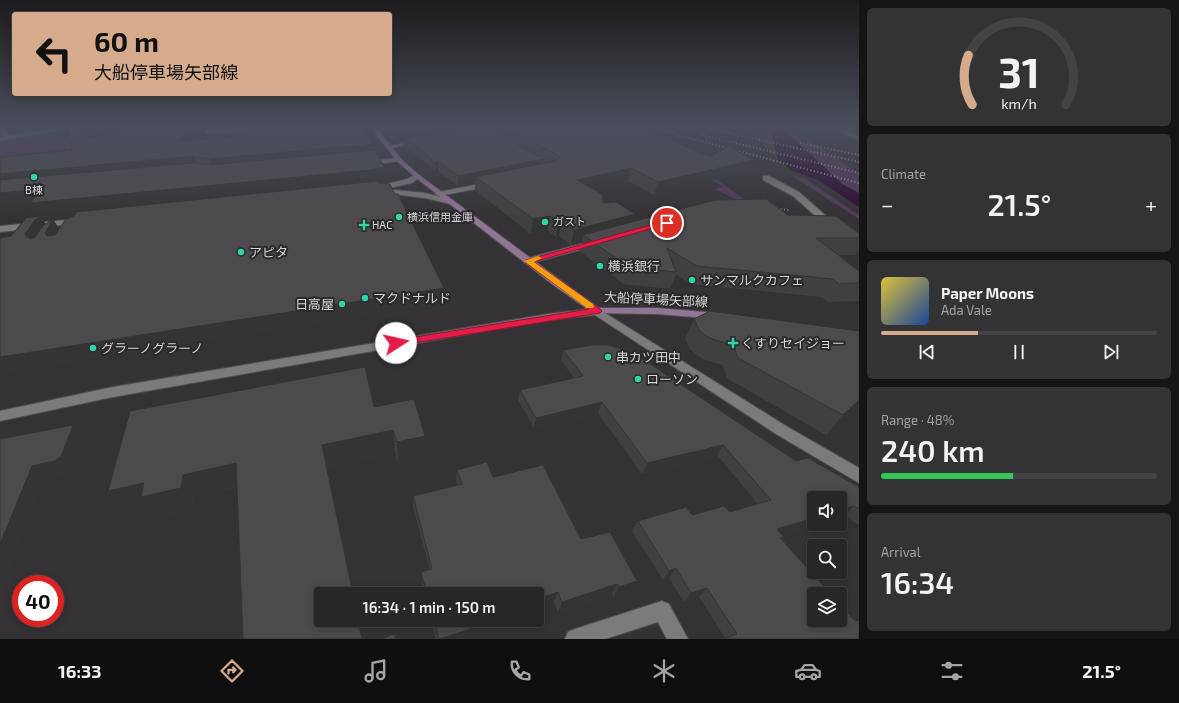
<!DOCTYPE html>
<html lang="en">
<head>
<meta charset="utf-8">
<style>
  :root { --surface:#272628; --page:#333234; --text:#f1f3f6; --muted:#a4a5a8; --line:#434345; --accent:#d6ab8b }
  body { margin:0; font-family:"Exo 2","Noto Sans JP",sans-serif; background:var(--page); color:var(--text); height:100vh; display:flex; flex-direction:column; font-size:15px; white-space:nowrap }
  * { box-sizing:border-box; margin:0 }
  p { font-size:13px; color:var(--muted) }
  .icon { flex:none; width:22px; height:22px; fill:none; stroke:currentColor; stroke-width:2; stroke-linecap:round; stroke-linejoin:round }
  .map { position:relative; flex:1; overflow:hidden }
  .sheet { display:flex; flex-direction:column; gap:8px; padding:8px; background:#151516; width:320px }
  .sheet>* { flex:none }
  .banner { position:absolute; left:12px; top:12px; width:380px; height:84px; border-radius:4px; box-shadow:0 2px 10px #0003,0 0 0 1px var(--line); background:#d6ab8b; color:#111; overflow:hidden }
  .fabs { position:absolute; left:807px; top:491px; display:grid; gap:8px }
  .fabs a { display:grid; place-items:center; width:40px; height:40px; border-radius:4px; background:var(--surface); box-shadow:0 2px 10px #0003,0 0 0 1px var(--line); font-size:20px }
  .speed { position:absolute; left:12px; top:575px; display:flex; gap:8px; font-size:20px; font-weight:700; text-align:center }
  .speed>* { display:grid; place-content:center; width:52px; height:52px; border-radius:50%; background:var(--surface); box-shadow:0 2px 10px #0003,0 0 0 1px var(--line); line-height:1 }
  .speed .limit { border:6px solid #d22; background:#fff; color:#111 }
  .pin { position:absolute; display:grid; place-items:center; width:34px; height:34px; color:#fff; margin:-17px; border:2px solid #fff; border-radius:50%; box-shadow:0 1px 4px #0007 }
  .me { position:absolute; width:44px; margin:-22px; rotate:80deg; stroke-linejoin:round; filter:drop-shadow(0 0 3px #0008) }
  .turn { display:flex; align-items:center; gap:14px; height:84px; padding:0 16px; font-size:18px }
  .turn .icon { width:52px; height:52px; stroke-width:2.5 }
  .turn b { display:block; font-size:28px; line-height:34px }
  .big { font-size:30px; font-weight:600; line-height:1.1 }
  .sheet .tile { flex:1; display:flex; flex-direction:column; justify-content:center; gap:6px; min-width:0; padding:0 14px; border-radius:6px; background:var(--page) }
  .sheet .dial { align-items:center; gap:0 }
  .dial svg { height:104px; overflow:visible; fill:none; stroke:var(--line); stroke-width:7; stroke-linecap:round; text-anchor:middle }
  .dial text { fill:var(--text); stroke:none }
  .song { display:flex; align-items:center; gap:12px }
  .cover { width:48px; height:48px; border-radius:6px; background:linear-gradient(135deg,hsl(50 70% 55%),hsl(220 70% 35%)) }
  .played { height:4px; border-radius:2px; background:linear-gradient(90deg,var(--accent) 35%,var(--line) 35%) }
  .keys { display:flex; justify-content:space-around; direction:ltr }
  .heat { display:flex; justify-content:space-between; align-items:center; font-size:22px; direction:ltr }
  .charge { height:6px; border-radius:3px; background:linear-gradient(90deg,#34c759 48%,var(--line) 0) }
  .trip { position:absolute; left:314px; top:587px; width:230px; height:40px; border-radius:4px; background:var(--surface); box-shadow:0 2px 10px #0003,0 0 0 1px var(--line); font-weight:600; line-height:40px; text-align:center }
  .tabs { display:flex; height:64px; justify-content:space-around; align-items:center; background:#100f10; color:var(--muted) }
  .tabs .icon { width:28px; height:28px }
  .tabs .current { color:var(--accent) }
  .tabs b { font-size:18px; color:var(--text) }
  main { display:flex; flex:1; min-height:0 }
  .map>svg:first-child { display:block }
  .green { fill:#54385b }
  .water { fill:#2e0c36 }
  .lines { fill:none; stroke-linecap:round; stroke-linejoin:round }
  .service-casing { stroke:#504e50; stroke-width:2 }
  .minor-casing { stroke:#504e50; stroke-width:2 }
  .tertiary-casing { stroke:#504e50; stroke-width:2 }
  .secondary-casing { stroke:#504e50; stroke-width:2 }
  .path-far1 { stroke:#868587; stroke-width:1.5; stroke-dasharray:0.5 2; stroke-linecap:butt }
  .path { stroke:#868587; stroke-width:2; stroke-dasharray:1 2.5; stroke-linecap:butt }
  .service { fill:#7c7a7c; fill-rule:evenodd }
  .minor { fill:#7c7a7c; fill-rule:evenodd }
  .tertiary { fill:#7c7a7c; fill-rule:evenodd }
  .secondary { fill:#917597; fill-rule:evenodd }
  .rail { stroke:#a7a6a7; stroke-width:2; stroke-dasharray:1 2.5; stroke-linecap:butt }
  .wall { fill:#414041; fill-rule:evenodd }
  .shaded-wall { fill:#353435 }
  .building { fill:#4c4a4c; stroke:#353435 }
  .route { fill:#e11d48; stroke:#92132f }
  .slow { fill:#f59e0b }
  .poi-dot { fill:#31d4a9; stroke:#2a292b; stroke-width:1.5 }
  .labels { text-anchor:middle; stroke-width:4; stroke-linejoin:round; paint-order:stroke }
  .far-poi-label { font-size:11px; fill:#d6d5d6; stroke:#2a292b; text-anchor:start }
  .poi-label { font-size:13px; fill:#d6d5d6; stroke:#2a292b; text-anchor:start }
  .street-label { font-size:13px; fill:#d6d5d6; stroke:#2a292b }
</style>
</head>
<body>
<main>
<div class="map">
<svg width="859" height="639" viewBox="0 0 859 639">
  <rect width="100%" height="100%" fill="#343235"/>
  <g class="green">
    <path d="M744,127H758L772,133L777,158Z"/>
    <path d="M777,127H791L859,174V193L842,184L787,132Z"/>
    <path d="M48,132L64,138L110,143L0,173V141Z"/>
    <path d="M689,159L745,200L740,201L714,189L723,187L684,160Z"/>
    <path d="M791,175L806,179L859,215V219Z"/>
  </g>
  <path class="water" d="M758,127H777L787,132L842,184L859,193V207L818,180L790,170L777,158L772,133Z"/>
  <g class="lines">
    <defs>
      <g id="service">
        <path d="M399,158L402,160L401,161L367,165L364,163L367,161Z"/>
        <path d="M417,174L421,176L412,183L385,189L425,193L453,200V204H450L425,198L383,193H380V190L376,191L372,189L373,187L407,179Z"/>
        <path d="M77,219H80L81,221L80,223L0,232V226Z"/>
      </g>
      <g id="minor">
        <path d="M0,127H4L9,136L63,127H73L0,141V137H3L0,130Z"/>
        <path d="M161,127L218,130L275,127C262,135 174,135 161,127Z"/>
        <path d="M417,140L420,142L419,143L388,149L385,147Z"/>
        <path d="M763,176H769L799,192L835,224L836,226L835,228H829L793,196L763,180Z"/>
        <path d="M489,182H492V186L439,196L435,194L439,192Z"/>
        <path d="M595,240L599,243L598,245L528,264L523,261L525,259Z"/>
        <path d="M662,601L669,604L688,639H667L658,622L605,639H565L568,632L575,629Z"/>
      </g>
      <g id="tertiary">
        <path d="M828,127H835L859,136V140Z"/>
        <path d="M597,308L786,426L859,468V483L776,434L595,315L548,320L113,397L0,421V411L113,387L548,314Z"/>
      </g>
      <path id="secondary" d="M370,127H376L401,159L419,175L564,283L599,308H657L717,313L722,316L717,319L657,314L593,313L556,287L415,177L397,161Z"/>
    </defs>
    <use href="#service" class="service-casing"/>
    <use href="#minor" class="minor-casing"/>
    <use href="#tertiary" class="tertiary-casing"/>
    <use href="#secondary" class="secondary-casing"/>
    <path class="path-far1" d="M802,127L823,140"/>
    <path class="path" d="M777,209L790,210"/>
    <use href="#service" class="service"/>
    <use href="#minor" class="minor"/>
    <use href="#tertiary" class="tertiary"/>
    <use href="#secondary" class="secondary"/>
    <g class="rail">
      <path d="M648,127L859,183"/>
      <path d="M678,127L707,134"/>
      <path d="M701,127L859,162"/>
      <path d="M702,135L859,173"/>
      <path d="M800,143L859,155"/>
    </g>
  </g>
  <g class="wall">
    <path d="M129,127H216L213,128H205L206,134L200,140L372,144L373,150L385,183L383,184L444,288V301L0,372V238L11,236L37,217L32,208L0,211V159L72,150ZM70,217L59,229L53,219ZM53,219L46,224L43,220Z"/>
    <path d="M378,127H638L749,172L654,195L628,181L593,189L603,203L633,221L788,215L859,233V249L855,255H838L859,271V301L828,302L822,297L690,284L676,274L670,289L624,284L579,251L582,242L571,245L559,236L556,237L547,230L531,234L475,190V182L458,186L438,171H435L413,152L404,148L403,141L396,142Z"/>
    <path d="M694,319L859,331V405L826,435L727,378L723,365L705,360L697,355L690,349L685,338Z"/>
    <path d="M563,350L796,461L859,487V525L844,516L814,524H817L782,535L784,537L782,539L859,639L725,638L699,597L684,602L669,578L663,580L632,531L638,521L692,515L730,512L758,504L717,455L642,474L598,413L534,428L518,400L520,390L574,378L561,360Z"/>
    <path d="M374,407L426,458L398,464L395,452L327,467L353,594H321V620H358L362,639H243L237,487L194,496L193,510L155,518L148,507L124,512L108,491Z"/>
    <path d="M457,470L493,477L581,539L637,581L631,591L613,597L612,594L558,612L554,602L537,608V594H425L422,582L421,572L430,570L413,507V496L458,485L456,481Z"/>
    <path d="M431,620H500L489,624L487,632L466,639H436Z"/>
  </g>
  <g class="shaded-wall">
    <path d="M194,127H204L206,134L180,157L175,142Z"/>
    <path d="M422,127H486L403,139V141L396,142V130Z"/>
    <path d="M372,144L373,159L214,174L210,159Z"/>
    <path d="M194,156L199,172L0,191V174Z"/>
    <path d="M544,159L543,168L476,177L475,182L458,186V176Z"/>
    <path d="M754,160L749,172L654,195L658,182Z"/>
    <path d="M438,161V171H435V162Z"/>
    <path d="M384,167L385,183L372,187L53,219L60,231L52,246L45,233L53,219L43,220L48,228L33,246L26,236L25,234L35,220L38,218L32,208L0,211V193L41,189Z"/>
    <path d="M631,168L628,181L575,193L577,180Z"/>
    <path d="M635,214L631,228L583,235L582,242L571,245L574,230Z"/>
    <path d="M550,216L547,230L531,234L533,219Z"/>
    <path d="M562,221L559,236L556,237L558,222Z"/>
    <path d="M444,288V301L0,372V357Z"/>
    <path d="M859,400V405L826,435L843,415Z"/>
    <path d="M602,402L598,413L534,428L536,418Z"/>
    <path d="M73,425L82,439L71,471L65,475L44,479L0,595V544L32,466Z"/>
    <path d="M393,430L395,452L327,467L353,594L322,445Z"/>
    <path d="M425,436L426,458L398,464L397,442Z"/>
    <path d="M723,445L717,455L642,474L647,463Z"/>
    <path d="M236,463L245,485L194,496L193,510L155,518L148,507L124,512L108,491Z"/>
    <path d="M854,506L844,516L840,517V510Z"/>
    <path d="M814,518V524H817L769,539L777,529Z"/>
    <path d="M676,568L669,578L663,580L669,571Z"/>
    <path d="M637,581L631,591L613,597L619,587Z"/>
    <path d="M617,584L612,594L558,612L562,602Z"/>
    <path d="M707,588L699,597L684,602L691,593Z"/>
    <path d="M558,592L554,602L537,608V599Z"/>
    <path d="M486,620H500L489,624L487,632L466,639H439Z"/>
  </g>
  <g class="building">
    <path d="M68,127H80L90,138L129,127H194L175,142L245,136L248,127H363L372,144L210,159L194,156L0,174V159L2,157L72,150Z"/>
    <path d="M391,127H422L396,130Z"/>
    <path d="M481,127H485L544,159L458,176L438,161L435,162L413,143L403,139Z"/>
    <path d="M505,127H638L710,157L729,146L754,160L658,182L631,168L577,180L602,194L603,203L616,202L635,214L574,230L562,221L558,222L550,216L533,219L476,177L555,161L560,158L559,156Z"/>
    <path d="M375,150L384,167L370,170L30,203L41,189L0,193V180L194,163L209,165Z"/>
    <path d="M378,181L379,183L390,184L395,194H398L444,288L0,357V238L11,236L26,218L41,216L35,220L25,234L26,236L31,239L35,237L43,226L53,219L45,233L47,236L55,235L65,220L75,215L76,212Z"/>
    <path d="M766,199L788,215L836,216L859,233V238H816L859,271V283L839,284L833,279L697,266L667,248L676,272L629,267L583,235L715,200Z"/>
    <path d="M710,311L859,331V400L843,415L738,358L733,345L715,340L706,336L699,330L694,319Z"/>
    <path d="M592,345H608L627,351L647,362L796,461L808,458L859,487V509L854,506L840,510V498H814V518L777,529L784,537L780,538L831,594H814V620H840V605L855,621L859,620V639H723L737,634L707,588L691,593L676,568L669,571L638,521L686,507L692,515L724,506L730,512L771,500L723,445L647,463L602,402L536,418L520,390L583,376L563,350Z"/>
    <path d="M365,367L374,407L414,399L425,436L397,442L393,430L322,445L353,594H321V620H358L362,639H243L236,463L183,475L181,488L141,497L144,483L108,491L130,411Z"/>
    <path d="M73,425L61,457L54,461L32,466L0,544V439Z"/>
    <path d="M487,462L493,477L543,465L581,539L610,532L637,581L619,587L617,584L562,602L558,592L537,599V594H427L421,572L432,569L413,496L462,484L457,470Z"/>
    <path d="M434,620H488L489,623L439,639Z"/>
    <path d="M394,634L396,639H381Z"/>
  </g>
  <linearGradient id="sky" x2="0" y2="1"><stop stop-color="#1d1c1d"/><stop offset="0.59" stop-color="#4a4f5c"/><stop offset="1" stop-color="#4a4f5c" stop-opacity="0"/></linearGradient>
  <rect width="859" height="216" fill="url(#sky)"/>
  <path class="route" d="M665,221L671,223L534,262L600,309L602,311L600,313L396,346L391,343L396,340L589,309L526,263V260Z"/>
  <path class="slow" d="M538,256L542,258L534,262L593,304L594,306L593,308H587L524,261Z"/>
  <g class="poi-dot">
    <circle cx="34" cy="177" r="4"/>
    <circle cx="399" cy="217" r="4"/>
    <circle cx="545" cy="222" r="4"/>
    <path d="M362 219h4v4h4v4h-4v4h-4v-4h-4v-4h4z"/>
    <circle cx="241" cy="252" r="4"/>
    <circle cx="600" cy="266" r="4"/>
    <circle cx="692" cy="280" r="4"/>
    <circle cx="365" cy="298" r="4"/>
    <circle cx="342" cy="304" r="4"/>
    <path d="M731 337h4v4h4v4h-4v4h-4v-4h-4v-4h4z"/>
    <circle cx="93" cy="348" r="4"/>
    <circle cx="608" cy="357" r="4"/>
    <circle cx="638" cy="379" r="4"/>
  </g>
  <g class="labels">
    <g class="far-poi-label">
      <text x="34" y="194" text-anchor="middle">B棟</text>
      <text x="407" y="221">横浜信用金庫</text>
      <text x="553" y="226">ガスト</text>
      <text x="372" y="229">HAC</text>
    </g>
    <g class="poi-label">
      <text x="249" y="257">アピタ</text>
      <text x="608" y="271">横浜銀行</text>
      <text x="700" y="285">サンマルクカフェ</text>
      <text x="373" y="303">マクドナルド</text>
      <text x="334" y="309" text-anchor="end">日高屋</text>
      <text x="741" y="348">くすりセイジョー</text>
      <text x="101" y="353">グラーノグラーノ</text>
      <text x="616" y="362">串カツ田中</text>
      <text x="646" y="384">ローソン</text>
    </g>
    <g class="street-label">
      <text transform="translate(656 299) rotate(3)" y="5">大船停車場矢部線</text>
    </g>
  </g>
</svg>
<div class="fabs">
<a><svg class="icon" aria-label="sound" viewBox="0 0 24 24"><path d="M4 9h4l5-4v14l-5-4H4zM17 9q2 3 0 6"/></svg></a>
<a><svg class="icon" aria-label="search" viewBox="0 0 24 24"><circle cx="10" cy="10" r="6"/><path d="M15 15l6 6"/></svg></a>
<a><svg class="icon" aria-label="layers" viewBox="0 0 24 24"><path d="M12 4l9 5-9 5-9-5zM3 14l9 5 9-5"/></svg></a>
</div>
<div class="speed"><div class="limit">40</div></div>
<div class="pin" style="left:667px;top:223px;background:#d93025"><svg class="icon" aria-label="arrive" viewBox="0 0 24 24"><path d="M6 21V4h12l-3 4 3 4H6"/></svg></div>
<svg class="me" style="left:396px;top:343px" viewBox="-20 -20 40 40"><circle r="19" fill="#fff"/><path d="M0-13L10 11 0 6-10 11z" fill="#e11d48"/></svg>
<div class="trip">16:34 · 1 min · 150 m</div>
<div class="banner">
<div class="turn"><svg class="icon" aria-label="left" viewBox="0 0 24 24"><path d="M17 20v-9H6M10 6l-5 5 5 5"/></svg><div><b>60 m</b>大船停車場矢部線</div></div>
</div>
</div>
<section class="sheet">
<div class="tile dial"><svg viewBox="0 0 100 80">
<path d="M14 69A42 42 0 1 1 86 69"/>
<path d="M14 69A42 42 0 0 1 11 31" stroke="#d6ab8b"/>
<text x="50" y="56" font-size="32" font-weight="700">31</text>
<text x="50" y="72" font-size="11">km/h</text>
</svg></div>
<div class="tile"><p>Climate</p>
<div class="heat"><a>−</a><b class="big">21.5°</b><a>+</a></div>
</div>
<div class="tile">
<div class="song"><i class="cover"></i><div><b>Paper Moons</b><p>Ada Vale</p></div></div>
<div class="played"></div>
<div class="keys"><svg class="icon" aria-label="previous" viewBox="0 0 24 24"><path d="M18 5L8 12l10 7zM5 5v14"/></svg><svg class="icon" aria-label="pause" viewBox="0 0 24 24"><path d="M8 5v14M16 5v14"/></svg><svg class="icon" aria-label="next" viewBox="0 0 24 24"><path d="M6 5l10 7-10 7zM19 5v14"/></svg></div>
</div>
<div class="tile"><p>Range · 48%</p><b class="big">240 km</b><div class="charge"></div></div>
<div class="tile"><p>Arrival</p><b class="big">16:34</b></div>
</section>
</main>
<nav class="tabs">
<b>16:33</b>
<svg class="icon current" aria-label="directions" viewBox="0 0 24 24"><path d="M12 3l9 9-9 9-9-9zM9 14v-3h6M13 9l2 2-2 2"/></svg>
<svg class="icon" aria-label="music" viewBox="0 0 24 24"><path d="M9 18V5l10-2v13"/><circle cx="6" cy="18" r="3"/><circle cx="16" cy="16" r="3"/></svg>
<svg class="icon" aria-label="phone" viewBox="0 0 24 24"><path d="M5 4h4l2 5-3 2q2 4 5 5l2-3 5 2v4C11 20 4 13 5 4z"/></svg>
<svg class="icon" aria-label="climate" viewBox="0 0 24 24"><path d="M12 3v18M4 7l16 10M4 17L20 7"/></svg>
<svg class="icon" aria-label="car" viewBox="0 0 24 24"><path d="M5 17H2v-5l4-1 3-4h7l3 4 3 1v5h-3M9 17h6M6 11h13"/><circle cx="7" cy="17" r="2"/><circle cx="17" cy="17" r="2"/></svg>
<svg class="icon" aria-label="filters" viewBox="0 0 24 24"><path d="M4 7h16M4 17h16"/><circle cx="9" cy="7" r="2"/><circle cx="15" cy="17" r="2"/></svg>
<b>21.5°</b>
</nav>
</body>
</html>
